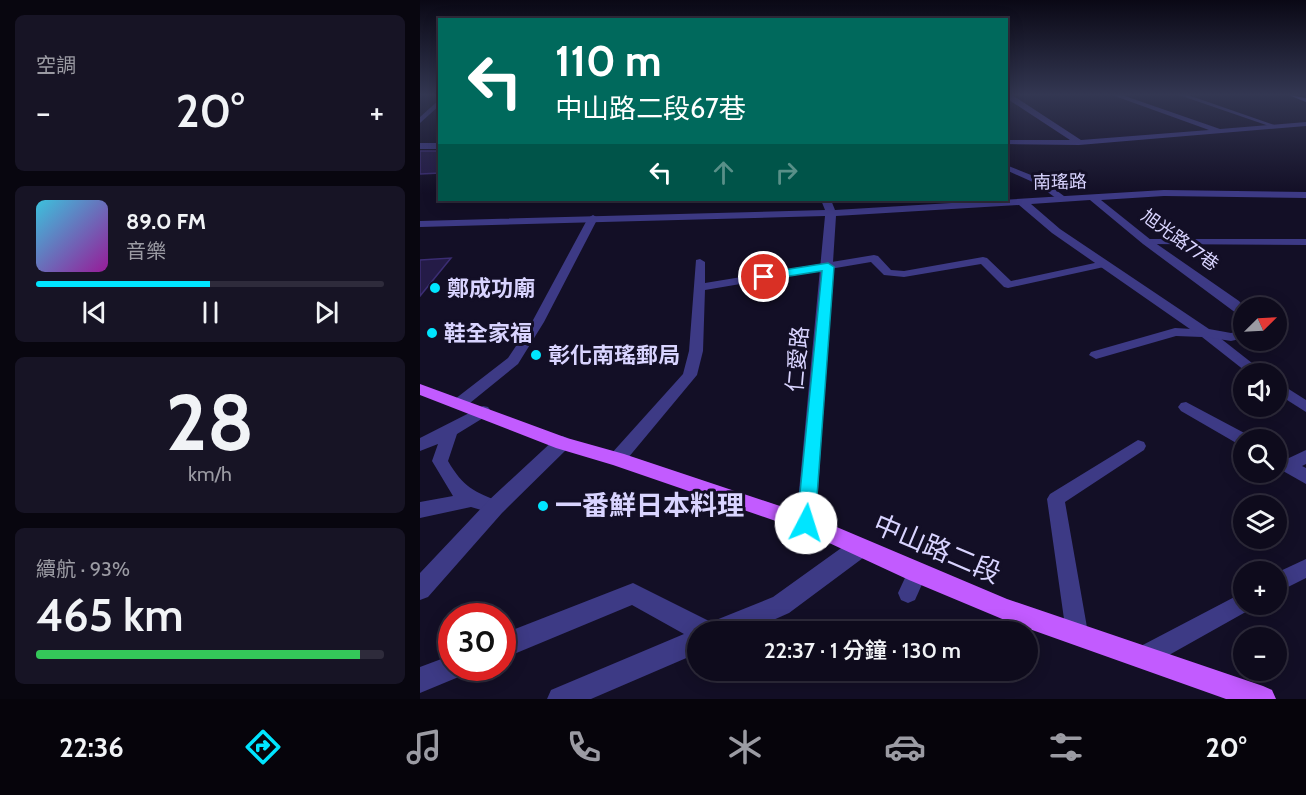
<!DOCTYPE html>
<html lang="zh-TW">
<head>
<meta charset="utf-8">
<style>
  :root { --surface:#0e0b1c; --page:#171425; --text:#f1f3f6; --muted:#9b9ba3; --line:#2e2b3b; --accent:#00e5ff }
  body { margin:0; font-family:Cabin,"Noto Sans TC",sans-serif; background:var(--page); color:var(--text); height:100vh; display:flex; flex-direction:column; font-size:22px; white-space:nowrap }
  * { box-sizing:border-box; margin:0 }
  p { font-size:20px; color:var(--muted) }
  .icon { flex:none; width:33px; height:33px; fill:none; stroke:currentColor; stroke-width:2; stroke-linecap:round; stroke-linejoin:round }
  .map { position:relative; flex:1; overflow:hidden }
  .drawer { display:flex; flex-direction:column; gap:15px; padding:15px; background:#08060f; width:420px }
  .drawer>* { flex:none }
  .guide { position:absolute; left:18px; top:18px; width:570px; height:183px; border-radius:0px; box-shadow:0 3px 15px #0003,0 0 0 2px var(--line); background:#00695c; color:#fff; overflow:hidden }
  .needle { width:39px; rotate:66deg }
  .tools { position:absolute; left:813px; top:297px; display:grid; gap:12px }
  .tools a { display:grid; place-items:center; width:54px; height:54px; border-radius:50%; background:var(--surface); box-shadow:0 3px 15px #0003,0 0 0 2px var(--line); font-size:30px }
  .speed { position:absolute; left:18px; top:603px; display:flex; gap:12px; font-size:30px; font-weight:700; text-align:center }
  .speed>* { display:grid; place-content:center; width:78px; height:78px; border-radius:50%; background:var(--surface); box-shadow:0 3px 15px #0003,0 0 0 2px var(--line); line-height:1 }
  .speed .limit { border:9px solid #d22; background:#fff; color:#111 }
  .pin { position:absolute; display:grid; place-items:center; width:51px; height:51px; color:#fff; margin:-26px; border:3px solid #fff; border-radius:50%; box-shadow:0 2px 6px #0007 }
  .me { position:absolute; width:66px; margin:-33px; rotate:5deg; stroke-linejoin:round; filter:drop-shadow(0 0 4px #0008) }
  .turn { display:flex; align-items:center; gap:21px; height:126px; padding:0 18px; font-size:27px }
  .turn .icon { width:78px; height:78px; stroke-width:2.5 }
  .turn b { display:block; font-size:42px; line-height:51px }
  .lanes { display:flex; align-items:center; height:57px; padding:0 18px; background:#0003; justify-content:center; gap:30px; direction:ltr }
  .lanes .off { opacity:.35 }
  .big { font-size:45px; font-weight:600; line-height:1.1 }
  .drawer .widget { flex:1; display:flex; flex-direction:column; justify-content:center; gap:9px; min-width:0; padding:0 21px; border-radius:9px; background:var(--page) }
  .drawer .dial { align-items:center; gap:0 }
  .dial b { font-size:78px; line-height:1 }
  .song { display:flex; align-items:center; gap:18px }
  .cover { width:72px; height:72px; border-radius:9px; background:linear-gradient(135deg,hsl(190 70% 55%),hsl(300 70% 35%)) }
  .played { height:6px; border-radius:3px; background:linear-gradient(90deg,var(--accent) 50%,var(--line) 50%) }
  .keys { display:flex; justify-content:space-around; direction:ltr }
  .heat { display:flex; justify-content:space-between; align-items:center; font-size:33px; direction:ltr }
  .charge { height:9px; border-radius:4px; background:linear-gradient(90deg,#34c759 93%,var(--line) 0) }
  .trip { position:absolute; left:267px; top:621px; width:351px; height:60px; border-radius:30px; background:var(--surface); box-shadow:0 3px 15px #0003,0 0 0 2px var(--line); font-weight:600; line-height:60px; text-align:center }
  .dock { display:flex; height:96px; justify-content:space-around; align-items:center; background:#06040b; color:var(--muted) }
  .dock .icon { width:42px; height:42px }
  .dock .selected { color:var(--accent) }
  .dock b { font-size:27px; color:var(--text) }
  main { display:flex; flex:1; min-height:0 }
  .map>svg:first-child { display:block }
  .building { fill:#241b47; stroke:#3b2d73; stroke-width:1.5 }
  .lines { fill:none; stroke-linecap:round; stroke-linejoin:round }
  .lane { fill:#3d3a85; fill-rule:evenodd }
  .street { fill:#3d3a85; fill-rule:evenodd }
  .secondary { fill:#6f6bff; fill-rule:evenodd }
  .primary { fill:#c25bff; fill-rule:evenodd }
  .route { fill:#00e5ff; stroke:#0095a6; stroke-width:1.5 }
  .poi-dot { fill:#00e5ff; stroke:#130f26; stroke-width:2 }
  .labels { text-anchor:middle; stroke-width:6; stroke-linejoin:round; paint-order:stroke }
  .far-street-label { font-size:18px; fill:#d9d4ff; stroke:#130f26 }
  .poi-label { font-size:22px; font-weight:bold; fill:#d9d4ff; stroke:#130f26; text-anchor:start }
  .street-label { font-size:22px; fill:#d9d4ff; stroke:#130f26 }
  .near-poi-label { font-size:27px; font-weight:bold; fill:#d9d4ff; stroke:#130f26; text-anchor:start }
  .near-street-label { font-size:27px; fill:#d9d4ff; stroke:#130f26 }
</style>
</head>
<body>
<main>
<section class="drawer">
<div class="widget"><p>空調</p>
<div class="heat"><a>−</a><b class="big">20°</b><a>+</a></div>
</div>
<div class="widget">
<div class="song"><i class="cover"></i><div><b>89.0 FM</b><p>音樂</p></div></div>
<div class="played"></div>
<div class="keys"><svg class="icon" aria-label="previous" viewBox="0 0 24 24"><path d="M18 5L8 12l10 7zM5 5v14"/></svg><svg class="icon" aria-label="pause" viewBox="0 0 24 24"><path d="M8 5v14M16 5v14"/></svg><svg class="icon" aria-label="next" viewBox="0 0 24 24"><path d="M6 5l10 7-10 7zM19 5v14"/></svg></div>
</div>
<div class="widget dial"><b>28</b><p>km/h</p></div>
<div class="widget"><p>續航 · 93%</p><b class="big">465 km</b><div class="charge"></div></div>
</section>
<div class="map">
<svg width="886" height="699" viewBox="0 0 886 699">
  <rect width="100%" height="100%" fill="#130f26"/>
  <g class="building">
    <path d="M0,151H20V173L0,174Z"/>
    <path d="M31,258L0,296V260Z"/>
  </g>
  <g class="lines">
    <g class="lane">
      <path d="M759,95H768L860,127L855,128Z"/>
      <path d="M586,165L621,179L648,199L640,201L615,183L586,170Z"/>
      <path d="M173,215L178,218L124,322L98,364L45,407H35L32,403L35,399L88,358L112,322L168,218Z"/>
      <path d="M727,239H886V245L723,244V240Z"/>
      <path d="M454,255L458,256L471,270L484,271L563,257L567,258L591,281L684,261L689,264L684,267L588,288L584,287L561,264L484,277L464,275L451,262L285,290L283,351L277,375L203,464L197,465L191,464L189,459L191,454L263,374L269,351L276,260L280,259L285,262V283Z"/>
      <path d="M755,328L790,330L846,374H829L782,337L756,336L676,359L669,355L671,352Z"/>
      <path d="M856,381L886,400V412L856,393Z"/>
      <path d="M766,402L830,436L832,440H824V446L818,444L761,411L758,407L761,403Z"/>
      <path d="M63,406L68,407L71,411L68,415L37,434L28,461C43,487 54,492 81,502L84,507L81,512L75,514L51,507L0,518V502L33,496L12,461L18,444L0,451V438Z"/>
      <path d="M718,440L724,442L726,446L724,450L645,502L668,633L665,641L657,644L649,641L646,633L627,499L630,494Z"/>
      <path d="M886,450V464L882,466L886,468V484L856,467V453L869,458Z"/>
      <path d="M886,559V578L856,593V573Z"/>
      <path d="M497,564L504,567L507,573L495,600L488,603L481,600L478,593L490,567Z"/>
      <path d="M824,592V604H833L831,609L733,664L725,667L717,664L714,656L717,648Z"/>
    </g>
    <g class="street">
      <path d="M586,95H592L661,140L789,130L692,95H702L800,129L886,122V126L659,145L586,144V140H650L586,98Z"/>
      <path d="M20,99V105L0,123V117Z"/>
      <rect x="0" y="143" width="20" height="6"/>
      <path d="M744,190L886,192V198L744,196L681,200L731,240L819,301L825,308L824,319L723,244L670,200L611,204L640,229L789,329L811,333L824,330V338L811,341L780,336L632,233L599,205L416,216L396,523L393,529L386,532L379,529L376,523L405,216L0,227V221L405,210L401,200H411L415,210Z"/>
      <path d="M142,436L148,438L151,443L148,448L82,513L8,597L0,600V573L68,501L136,438Z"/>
      <path d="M439,539L447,541L450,548L447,555L369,613L326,632H278V653L171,699H127L131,690L264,634L212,605L82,659V634L213,583L291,622L353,597L431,541Z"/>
      <path d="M32,655V668H44L41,676L0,693V667Z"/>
    </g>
    <path class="secondary" d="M870,95L886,98V102L871,96Z"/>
    <path class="primary" d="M0,384L147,438L204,454L393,517L587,599L843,686L852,690L856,699H806L587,621L489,580L379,529L193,465L136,448L0,395Z"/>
  </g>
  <linearGradient id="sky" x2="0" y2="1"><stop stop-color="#0a0815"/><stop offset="0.49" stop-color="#333752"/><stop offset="1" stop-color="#333752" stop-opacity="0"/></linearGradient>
  <rect width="886" height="193" fill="url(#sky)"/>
  <path class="route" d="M408,263L414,267L395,523L393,529L386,531L379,529L377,523L402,271L344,280L338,277L344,273Z"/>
  <g class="poi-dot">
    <circle cx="15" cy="288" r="6"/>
    <circle cx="12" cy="333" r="6"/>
    <circle cx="116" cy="355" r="6"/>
    <circle cx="123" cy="506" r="6"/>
  </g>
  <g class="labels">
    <g class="far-street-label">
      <text transform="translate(640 182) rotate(-1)" y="6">南瑤路</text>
      <text transform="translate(760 240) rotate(36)" y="6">旭光路77巷</text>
    </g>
    <g class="poi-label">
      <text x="27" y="296">鄭成功廟</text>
      <text x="24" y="341">鞋全家福</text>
      <text x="128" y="363">彰化南瑤郵局</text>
    </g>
    <g class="street-label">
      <text transform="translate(377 359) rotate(-85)" y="8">仁愛路</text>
    </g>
    <g class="near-poi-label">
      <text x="135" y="515">一番鮮日本料理</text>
    </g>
    <g class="near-street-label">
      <text transform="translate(517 549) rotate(23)" y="9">中山路二段</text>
    </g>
  </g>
</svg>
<div class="tools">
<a><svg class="needle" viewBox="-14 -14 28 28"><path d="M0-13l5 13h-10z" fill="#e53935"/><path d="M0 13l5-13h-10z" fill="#9b9ba3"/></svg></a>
<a><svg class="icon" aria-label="sound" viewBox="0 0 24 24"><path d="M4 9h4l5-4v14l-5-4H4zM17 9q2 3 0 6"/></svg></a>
<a><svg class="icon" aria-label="search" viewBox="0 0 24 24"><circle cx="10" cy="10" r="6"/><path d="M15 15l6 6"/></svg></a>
<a><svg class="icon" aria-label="layers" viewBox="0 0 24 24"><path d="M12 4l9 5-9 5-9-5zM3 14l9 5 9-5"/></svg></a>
<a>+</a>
<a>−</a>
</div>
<div class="speed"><div class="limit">30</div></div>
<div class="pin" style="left:344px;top:277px;background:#d93025"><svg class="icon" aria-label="arrive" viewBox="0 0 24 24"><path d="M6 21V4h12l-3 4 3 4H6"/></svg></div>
<svg class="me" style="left:386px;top:523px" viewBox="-20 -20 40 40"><circle r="19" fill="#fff"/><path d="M0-13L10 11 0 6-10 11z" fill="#00e5ff"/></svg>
<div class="trip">22:37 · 1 分鐘 · 130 m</div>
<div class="guide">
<div class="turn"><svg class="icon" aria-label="left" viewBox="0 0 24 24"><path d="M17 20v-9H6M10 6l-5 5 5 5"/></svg><div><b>110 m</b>中山路二段67巷</div></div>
<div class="lanes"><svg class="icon" aria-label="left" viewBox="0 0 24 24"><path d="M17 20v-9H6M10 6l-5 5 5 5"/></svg><svg class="icon off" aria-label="ahead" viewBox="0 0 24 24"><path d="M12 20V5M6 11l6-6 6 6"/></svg><svg class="icon off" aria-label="right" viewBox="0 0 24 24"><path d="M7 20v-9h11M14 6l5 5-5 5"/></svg></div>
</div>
</div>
</main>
<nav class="dock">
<b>22:36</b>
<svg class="icon selected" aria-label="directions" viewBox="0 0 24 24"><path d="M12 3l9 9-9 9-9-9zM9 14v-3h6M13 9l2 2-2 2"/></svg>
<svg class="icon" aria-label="music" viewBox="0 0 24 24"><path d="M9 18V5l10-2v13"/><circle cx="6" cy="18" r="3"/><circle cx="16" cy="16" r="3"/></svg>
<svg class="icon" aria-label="phone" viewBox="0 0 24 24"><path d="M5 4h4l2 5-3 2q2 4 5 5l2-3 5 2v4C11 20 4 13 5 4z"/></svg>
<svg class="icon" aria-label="climate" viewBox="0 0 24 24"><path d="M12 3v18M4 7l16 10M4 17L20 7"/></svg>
<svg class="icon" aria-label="car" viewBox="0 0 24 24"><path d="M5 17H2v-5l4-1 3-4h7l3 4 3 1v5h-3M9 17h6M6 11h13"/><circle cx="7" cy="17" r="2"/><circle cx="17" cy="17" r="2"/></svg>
<svg class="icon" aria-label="filters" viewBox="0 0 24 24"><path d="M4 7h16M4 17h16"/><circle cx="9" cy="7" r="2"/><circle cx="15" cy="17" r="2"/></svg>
<b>20°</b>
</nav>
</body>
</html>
